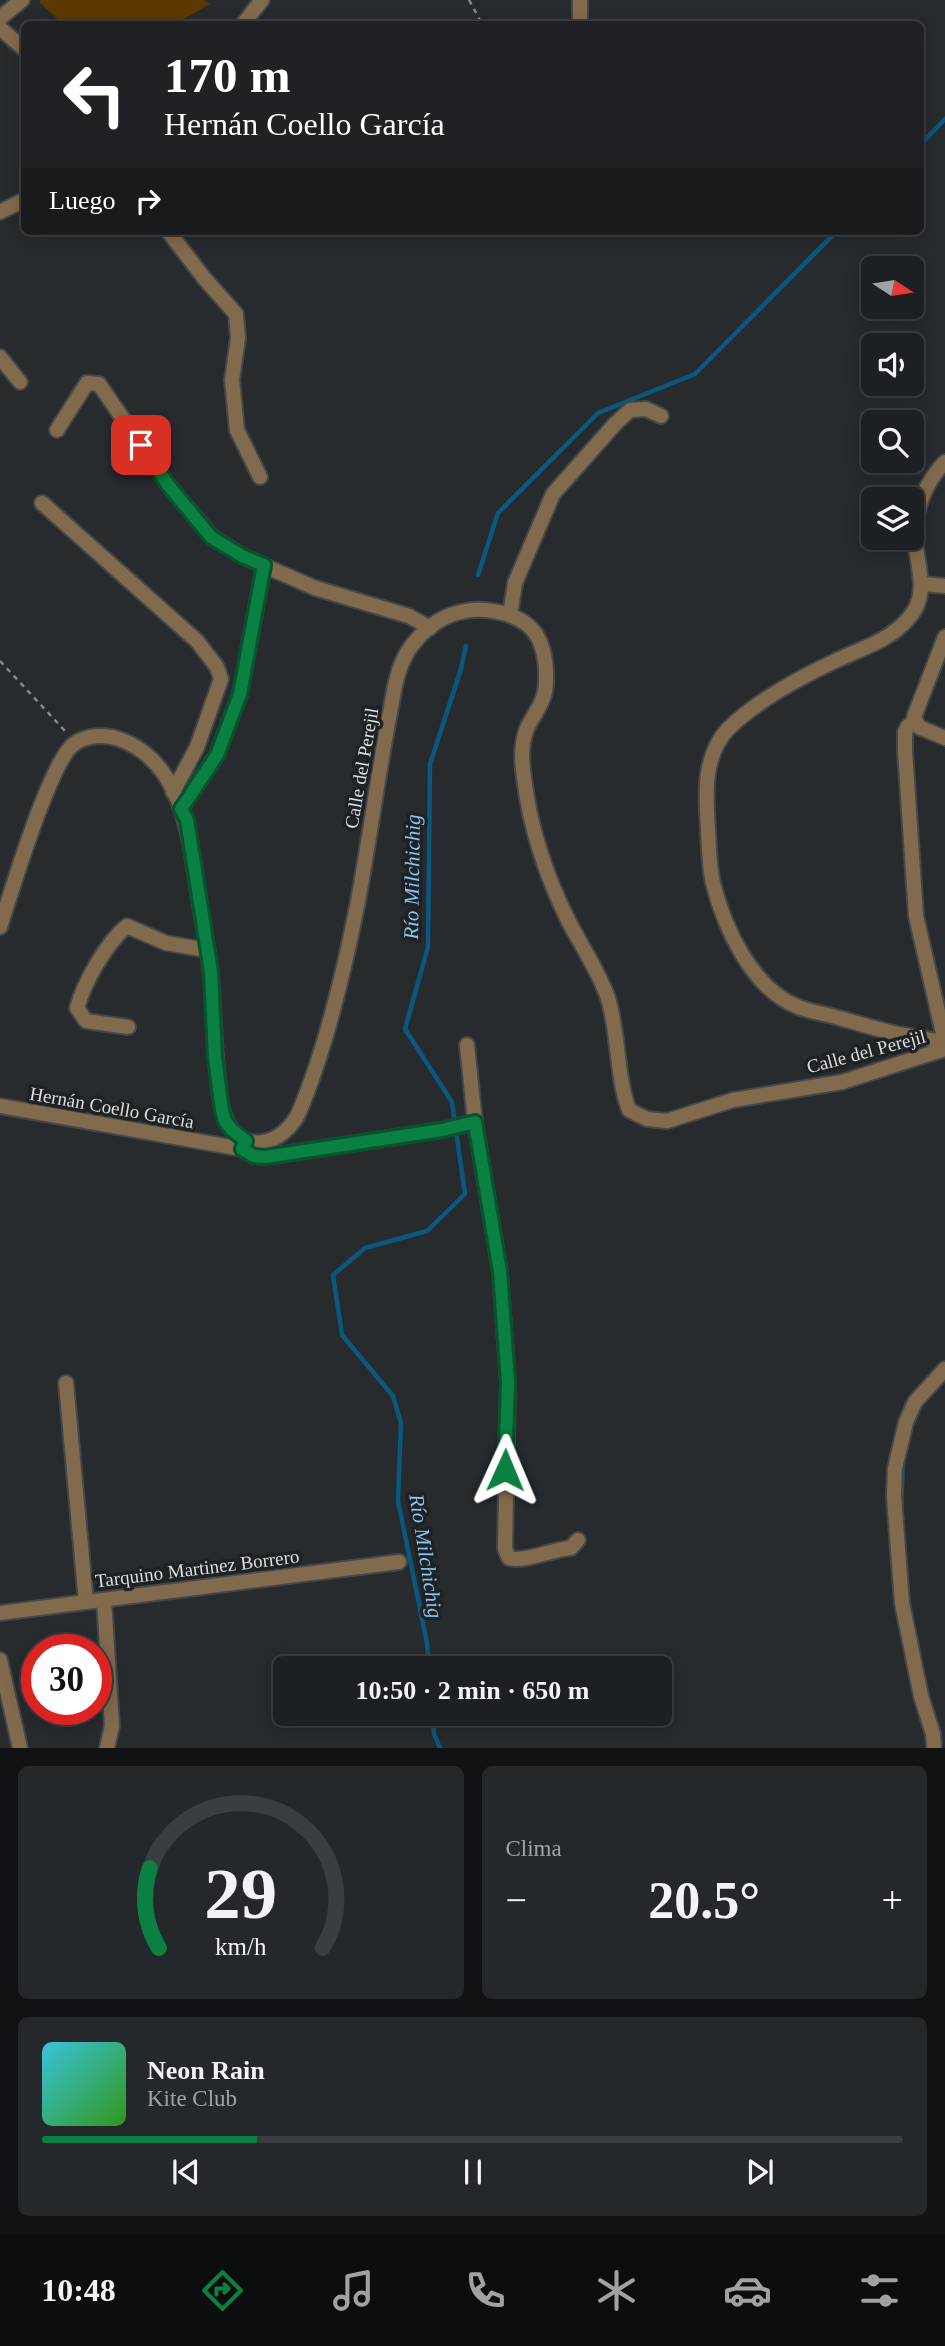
<!DOCTYPE html>
<html lang="es">
<head>
<meta charset="utf-8">
<style>
  :root { --surface:#1d2022; --page:#25282a; --text:#f1f3f6; --muted:#a0a3a5; --line:#3b3e40; --accent:#0b8043 }
  body { margin:0; font-family:Georgia,serif; background:var(--page); color:var(--text); height:100vh; display:flex; flex-direction:column; font-size:26px; white-space:nowrap }
  * { box-sizing:border-box; margin:0 }
  p { font-size:23px; color:var(--muted) }
  .icon { flex:none; width:38px; height:38px; fill:none; stroke:currentColor; stroke-width:2; stroke-linecap:round; stroke-linejoin:round }
  .map { position:relative; height:1748px; overflow:hidden }
  .drawer { display:flex; flex-direction:column; gap:18px; padding:18px; background:#101213; flex:1 }
  .drawer>* { flex:none }
  .top-card { position:absolute; left:21px; top:21px; width:903px; height:214px; border-radius:10px; box-shadow:0 4px 18px #0003,0 0 0 2px var(--line); background:#202124; color:#fff; overflow:hidden }
  .needle { width:46px; rotate:102deg }
  .buttons { position:absolute; left:861px; top:256px; display:grid; gap:14px }
  .buttons a { display:grid; place-items:center; width:63px; height:63px; border-radius:10px; background:var(--surface); box-shadow:0 4px 18px #0003,0 0 0 2px var(--line); font-size:35px }
  .speed { position:absolute; left:21px; top:1634px; display:flex; gap:14px; font-size:35px; font-weight:700; text-align:center }
  .speed>* { display:grid; place-content:center; width:91px; height:91px; border-radius:50%; background:var(--surface); box-shadow:0 4px 18px #0003,0 0 0 2px var(--line); line-height:1 }
  .speed .limit { border:10px solid #d22; background:#fff; color:#111 }
  .pin { position:absolute; display:grid; place-items:center; width:60px; height:60px; color:#fff; margin:-30px; border-radius:14px; box-shadow:0 4px 10px #0006 }
  .me { position:absolute; width:77px; margin:-38px; rotate:1deg; stroke-linejoin:round; filter:drop-shadow(0 0 5px #0008) }
  .turn { display:flex; align-items:center; gap:24px; height:147px; padding:0 28px; font-size:32px }
  .turn .icon { width:91px; height:91px; stroke-width:2.5 }
  .turn b { display:block; font-size:49px; line-height:60px }
  .then { display:flex; align-items:center; height:66px; padding:0 28px; background:#0003; gap:14px; font-size:26px }
  .big { font-size:52px; font-weight:600; line-height:1.1 }
  .drawer .card { flex:1; display:flex; flex-direction:column; justify-content:center; gap:10px; min-width:0; padding:0 24px; border-radius:10px; background:var(--page) }
  .drawer .dial { align-items:center; gap:0 }
  .dial svg { height:182px; overflow:visible; fill:none; stroke:var(--line); stroke-width:7; stroke-linecap:round; text-anchor:middle }
  .dial text { fill:var(--text); stroke:none }
  .song { display:flex; align-items:center; gap:21px }
  .cover { width:84px; height:84px; border-radius:10px; background:linear-gradient(135deg,hsl(190 70% 55%),hsl(110 70% 35%)) }
  .played { height:7px; border-radius:4px; background:linear-gradient(90deg,var(--accent) 25%,var(--line) 25%) }
  .keys { display:flex; justify-content:space-around; direction:ltr }
  .heat { display:flex; justify-content:space-between; align-items:center; font-size:38px; direction:ltr }
  .drawer .tiles { flex:1; display:grid; gap:18px; grid-template-columns:1fr 1fr }
  .card:last-child { grid-column:span 2 }
  .trip { position:absolute; left:273px; top:1656px; width:399px; height:70px; border-radius:10px; background:var(--surface); box-shadow:0 4px 18px #0003,0 0 0 2px var(--line); font-weight:600; line-height:70px; text-align:center }
  .tab-bar { display:flex; height:112px; justify-content:space-around; align-items:center; background:#0c0d0e; color:var(--muted) }
  .tab-bar .icon { width:49px; height:49px }
  .tab-bar .current { color:var(--accent) }
  .tab-bar b { font-size:32px; color:var(--text) }
  .map>svg:first-child { display:block }
  .green { fill:#5c3900 }
  .lines { fill:none; stroke-linecap:round; stroke-linejoin:round }
  .stream { stroke:#0a587e; stroke-width:4.5 }
  .minor-casing { stroke:#44484a; stroke-width:18 }
  .path { stroke:#85888a; stroke-width:2.5; stroke-dasharray:5 5; stroke-linecap:butt }
  .minor { stroke:#826a4d; stroke-width:14 }
  .route-casing { stroke:#07532c; stroke-width:18 }
  .route { stroke:#0b8043; stroke-width:12 }
  .labels { text-anchor:middle; stroke-width:7; stroke-linejoin:round; paint-order:stroke }
  .street-label { font-size:19px; fill:#dcdee0; stroke:#1e2224 }
  .water-label { font-size:21px; font-style:italic; fill:#87c7ef; stroke:#1e2224 }
</style>
</head>
<body>
<div class="map">
<svg width="945" height="1748" viewBox="0 0 945 1748">
  <rect width="100%" height="100%" fill="#272b2e"/>
  <path class="green" d="M41,0H204L210,4L175,24H63L39,2Z"/>
  <g class="lines">
    <g class="stream">
      <path d="M920,145L945,119"/>
      <path d="M478,575L498,513L598,413L695,374L837,231"/>
      <path d="M901,1511L903,1460"/>
      <path d="M429,1668L427,1643L398,1501L401,1423L393,1396L342,1335L333,1275L365,1248L427,1231L465,1194L452,1102L405,1029L428,947L430,764L461,669L466,646"/>
      <path d="M433,1713L434,1734L440,1748"/>
    </g>
    <defs>
      <g id="minor">
        <path d="M0,18L22,0"/>
        <path d="M243,24L262,0"/>
        <path d="M580,24V0"/>
        <path d="M0,28L24,49"/>
        <path d="M0,212L24,200"/>
        <path d="M168,231L204,278L236,314L238,338L232,380L237,430L260,477"/>
        <path d="M0,357L20,382"/>
        <path d="M57,430L87,383L99,384L169,486L211,536L242,556L315,588L409,616L430,628"/>
        <path d="M945,462C927,480 915,508 915,534C915,564 932,593 908,619C889,641 860,649 835,661C799,678 756,701 728,729C702,757 706,796 708,830C709,847 709,866 713,883C724,927 752,988 796,1006C807,1011 820,1013 832,1016C854,1022 876,1029 898,1034C914,1037 930,1039 945,1043"/>
        <path d="M42,503L197,641L217,667L221,679L197,747L173,792"/>
        <path d="M923,584L945,586"/>
        <path d="M510,615L515,583L553,494L615,424L630,410L646,409L661,416"/>
        <path d="M945,637L914,717L919,727L945,738"/>
        <path d="M915,722L908,726L905,732V751L916,916L945,1042"/>
        <path d="M181,809L217,755L240,694L264,565"/>
        <path d="M0,927C11,893 50,761 74,744C86,735 105,734 119,739C184,762 190,841 199,899C203,924 208,949 211,974C214,1012 214,1049 219,1087C220,1096 221,1106 224,1115C239,1158 285,1146 300,1110C326,1048 345,967 358,901C369,842 377,782 388,723C393,699 395,672 408,651C431,616 467,602 506,614C535,623 544,641 546,670C546,680 547,689 543,698C539,710 530,720 526,731C521,745 522,765 524,778C530,828 547,878 569,922C582,947 599,972 608,998C619,1034 616,1075 629,1110L647,1119L667,1121L733,1100L842,1082L945,1049"/>
        <path d="M128,1027L86,1021L77,1008C84,983 106,943 127,926L166,943L207,950"/>
        <path d="M467,1045L475,1122L500,1272L508,1382L505,1549L509,1558C524,1563 553,1549 571,1548L578,1540"/>
        <path d="M0,1106L242,1149L254,1156L265,1157L442,1130L475,1122"/>
        <path d="M66,1383L86,1602"/>
        <path d="M104,1600L112,1726L107,1748"/>
        <path d="M0,1613L399,1562"/>
        <path d="M0,1660L20,1748"/>
        <path d="M934,1748L933,1734L921,1696L902,1603L894,1496L895,1468L906,1422L915,1402L945,1369"/>
      </g>
    </defs>
    <use href="#minor" class="minor-casing"/>
    <g class="path">
      <path d="M469,0L482,24"/>
      <path d="M0,661L66,732"/>
    </g>
    <use href="#minor" class="minor"/>
  </g>
  <g class="lines">
    <defs>
      <path id="route" d="M141,445L169,486L211,537L242,556L264,565L240,694L217,755L181,809L187,820L211,972L215,1058L222,1110L225,1121L232,1130L246,1141L242,1149L254,1156L265,1157L442,1130L475,1122L500,1272L508,1382L505,1470"/>
    </defs>
    <use href="#route" class="route-casing"/>
    <use href="#route" class="route"/>
  </g>
  <g class="labels">
    <g class="street-label">
      <text transform="translate(361 768) rotate(-80)" y="7">Calle del Perejil</text>
      <text transform="translate(866 1051) rotate(-15)" y="7">Calle del Perejil</text>
      <text transform="translate(112 1107) rotate(10)" y="7">Hernán Coello García</text>
      <text transform="translate(197 1568) rotate(-7)" y="7">Tarquino Martinez Borrero</text>
    </g>
    <g class="water-label">
      <text transform="translate(412 877) rotate(-89)" y="7">Río Milchichig</text>
      <text transform="translate(426 1556) rotate(81)" y="7">Río Milchichig</text>
    </g>
  </g>
</svg>
<div class="buttons">
<a><svg class="needle" viewBox="-14 -14 28 28"><path d="M0-13l5 13h-10z" fill="#e53935"/><path d="M0 13l5-13h-10z" fill="#a0a3a5"/></svg></a>
<a><svg class="icon" aria-label="sound" viewBox="0 0 24 24"><path d="M4 9h4l5-4v14l-5-4H4zM17 9q2 3 0 6"/></svg></a>
<a><svg class="icon" aria-label="search" viewBox="0 0 24 24"><circle cx="10" cy="10" r="6"/><path d="M15 15l6 6"/></svg></a>
<a><svg class="icon" aria-label="layers" viewBox="0 0 24 24"><path d="M12 4l9 5-9 5-9-5zM3 14l9 5 9-5"/></svg></a>
</div>
<div class="speed"><div class="limit">30</div></div>
<div class="pin" style="left:141px;top:445px;background:#d93025"><svg class="icon" aria-label="arrive" viewBox="0 0 24 24"><path d="M6 21V4h12l-3 4 3 4H6"/></svg></div>
<svg class="me" style="left:505px;top:1470px" viewBox="-20 -20 40 40"><path d="M0-17L14 15 0 8-14 15z" fill="#0b8043" stroke="#fff" stroke-width="4"/></svg>
<div class="trip">10:50 · 2 min · 650 m</div>
<div class="top-card">
<div class="turn"><svg class="icon" aria-label="left" viewBox="0 0 24 24"><path d="M17 20v-9H6M10 6l-5 5 5 5"/></svg><div><b>170 m</b>Hernán Coello García</div></div>
<div class="then">Luego<svg class="icon" aria-label="right" viewBox="0 0 24 24"><path d="M7 20v-9h11M14 6l5 5-5 5"/></svg></div>
</div>
</div>
<section class="drawer">
<div class="tiles">
<div class="card dial"><svg viewBox="0 0 100 80">
<path d="M14 69A42 42 0 1 1 86 69"/>
<path d="M14 69A42 42 0 0 1 10 34" stroke="#0b8043"/>
<text x="50" y="56" font-size="32" font-weight="700">29</text>
<text x="50" y="72" font-size="11">km/h</text>
</svg></div>
<div class="card"><p>Clima</p>
<div class="heat"><a>−</a><b class="big">20.5°</b><a>+</a></div>
</div>
<div class="card">
<div class="song"><i class="cover"></i><div><b>Neon Rain</b><p>Kite Club</p></div></div>
<div class="played"></div>
<div class="keys"><svg class="icon" aria-label="previous" viewBox="0 0 24 24"><path d="M18 5L8 12l10 7zM5 5v14"/></svg><svg class="icon" aria-label="pause" viewBox="0 0 24 24"><path d="M8 5v14M16 5v14"/></svg><svg class="icon" aria-label="next" viewBox="0 0 24 24"><path d="M6 5l10 7-10 7zM19 5v14"/></svg></div>
</div>
</div>
</section>
<nav class="tab-bar">
<b>10:48</b>
<svg class="icon current" aria-label="directions" viewBox="0 0 24 24"><path d="M12 3l9 9-9 9-9-9zM9 14v-3h6M13 9l2 2-2 2"/></svg>
<svg class="icon" aria-label="music" viewBox="0 0 24 24"><path d="M9 18V5l10-2v13"/><circle cx="6" cy="18" r="3"/><circle cx="16" cy="16" r="3"/></svg>
<svg class="icon" aria-label="phone" viewBox="0 0 24 24"><path d="M5 4h4l2 5-3 2q2 4 5 5l2-3 5 2v4C11 20 4 13 5 4z"/></svg>
<svg class="icon" aria-label="climate" viewBox="0 0 24 24"><path d="M12 3v18M4 7l16 10M4 17L20 7"/></svg>
<svg class="icon" aria-label="car" viewBox="0 0 24 24"><path d="M5 17H2v-5l4-1 3-4h7l3 4 3 1v5h-3M9 17h6M6 11h13"/><circle cx="7" cy="17" r="2"/><circle cx="17" cy="17" r="2"/></svg>
<svg class="icon" aria-label="filters" viewBox="0 0 24 24"><path d="M4 7h16M4 17h16"/><circle cx="9" cy="7" r="2"/><circle cx="15" cy="17" r="2"/></svg>
</nav>
</body>
</html>
